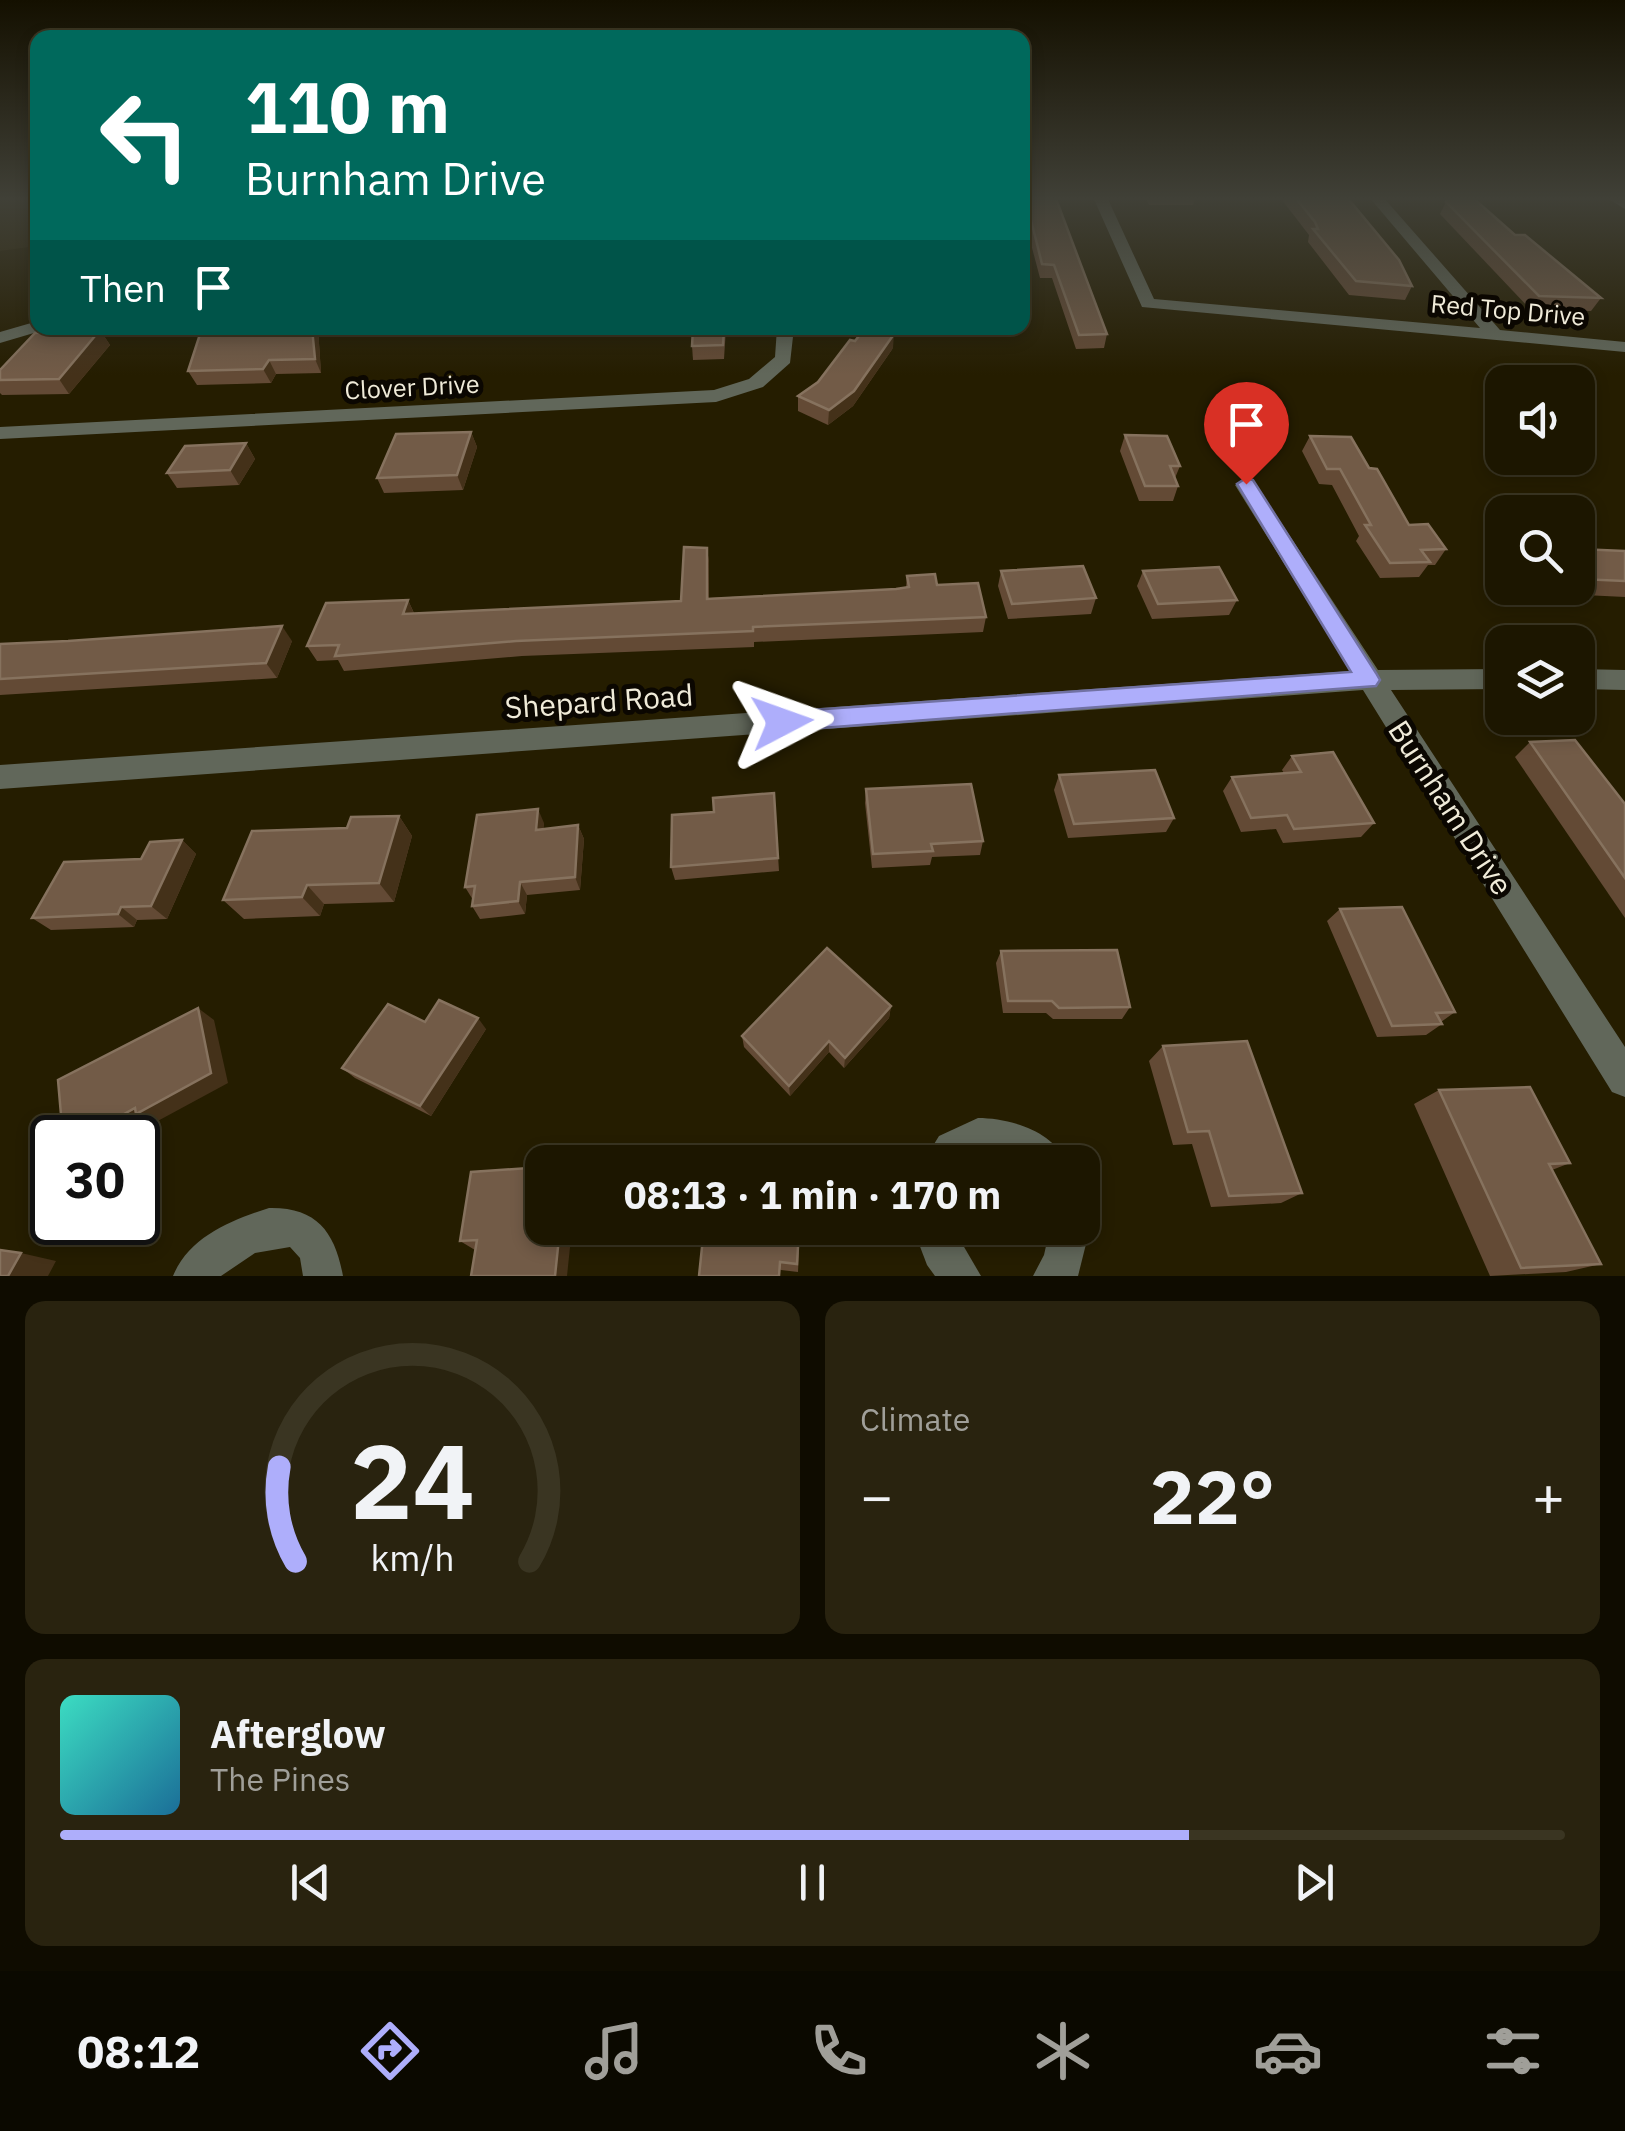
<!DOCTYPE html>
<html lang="en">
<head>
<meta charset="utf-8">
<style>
  :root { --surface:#1c1600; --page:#29230f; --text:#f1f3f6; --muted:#a09f99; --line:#3a3522; --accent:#aeaefb }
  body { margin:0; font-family:"IBM Plex Sans",sans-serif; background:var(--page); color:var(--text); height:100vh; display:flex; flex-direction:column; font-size:38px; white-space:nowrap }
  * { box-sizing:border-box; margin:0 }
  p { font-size:32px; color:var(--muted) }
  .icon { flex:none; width:55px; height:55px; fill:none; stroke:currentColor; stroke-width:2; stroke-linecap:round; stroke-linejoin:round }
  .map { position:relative; height:1276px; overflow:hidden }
  .side { display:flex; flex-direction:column; gap:25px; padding:25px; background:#0f0c00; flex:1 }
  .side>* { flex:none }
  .guide { position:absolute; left:30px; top:30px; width:1000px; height:305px; border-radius:20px; box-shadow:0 5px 15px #0003,0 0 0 2px var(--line); background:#00695c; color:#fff; overflow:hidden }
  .fabs { position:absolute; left:1485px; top:365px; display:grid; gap:20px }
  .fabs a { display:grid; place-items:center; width:110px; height:110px; border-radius:20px; background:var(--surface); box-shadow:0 5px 15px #0003,0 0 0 2px var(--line); font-size:50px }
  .speed { position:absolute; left:30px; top:1115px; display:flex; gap:20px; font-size:50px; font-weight:700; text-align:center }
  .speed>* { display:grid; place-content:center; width:130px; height:130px; border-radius:50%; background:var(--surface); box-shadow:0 5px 15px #0003,0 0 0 2px var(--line); line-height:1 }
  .speed .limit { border:5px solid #111; border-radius:15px; background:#fff; color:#111 }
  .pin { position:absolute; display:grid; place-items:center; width:85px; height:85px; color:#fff; margin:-102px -42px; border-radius:50% 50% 50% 0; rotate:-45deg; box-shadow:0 0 10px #0007 }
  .pin .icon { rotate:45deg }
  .me { position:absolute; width:110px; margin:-55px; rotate:86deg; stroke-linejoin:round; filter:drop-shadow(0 0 8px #0008) }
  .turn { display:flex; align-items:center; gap:35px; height:210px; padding:0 50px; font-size:45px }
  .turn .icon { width:130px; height:130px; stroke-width:2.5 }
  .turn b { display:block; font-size:70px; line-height:85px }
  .then { display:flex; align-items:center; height:95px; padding:0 50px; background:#0003; gap:20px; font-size:38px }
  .big { font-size:75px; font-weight:700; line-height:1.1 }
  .side .card { flex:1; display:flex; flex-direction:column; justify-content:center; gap:15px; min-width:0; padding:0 35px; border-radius:20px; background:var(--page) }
  .side .dial { align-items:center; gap:0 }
  .dial svg { height:260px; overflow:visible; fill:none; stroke:var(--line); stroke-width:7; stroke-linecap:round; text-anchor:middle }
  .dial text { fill:var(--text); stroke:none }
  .song { display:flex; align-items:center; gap:30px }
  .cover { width:120px; height:120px; border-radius:15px; background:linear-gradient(135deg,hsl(170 70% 55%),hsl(200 70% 35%)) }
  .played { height:10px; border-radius:5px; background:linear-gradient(90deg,var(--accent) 75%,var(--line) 75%) }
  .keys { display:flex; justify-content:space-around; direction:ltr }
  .heat { display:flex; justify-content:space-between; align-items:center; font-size:55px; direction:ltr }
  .side .tiles { flex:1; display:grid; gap:25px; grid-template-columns:1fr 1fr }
  .card:last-child { grid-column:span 2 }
  .trip { position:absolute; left:525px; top:1145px; width:575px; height:100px; border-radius:20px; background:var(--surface); box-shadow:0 5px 15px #0003,0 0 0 2px var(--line); font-weight:700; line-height:100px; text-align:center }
  .dock { display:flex; height:160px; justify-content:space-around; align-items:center; background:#0b0900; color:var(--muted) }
  .dock .icon { width:70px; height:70px }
  .dock .current { color:var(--accent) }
  .dock b { font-size:45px; color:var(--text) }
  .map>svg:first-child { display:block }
  .built { fill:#2e2608 }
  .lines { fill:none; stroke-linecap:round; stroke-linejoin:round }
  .street { fill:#61675a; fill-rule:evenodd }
  .wall { fill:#634a35 }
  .shaded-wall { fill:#443119 }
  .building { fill:#725b47; stroke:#86725e; stroke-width:2.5 }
  .route { fill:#aeaefb; stroke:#7171a3; stroke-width:2.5 }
  .labels { text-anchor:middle; stroke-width:10; stroke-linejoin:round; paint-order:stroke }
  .far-street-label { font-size:25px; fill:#f0ebd9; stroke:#0b0701 }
  .street-label { font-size:30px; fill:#f0ebd9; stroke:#0b0701 }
</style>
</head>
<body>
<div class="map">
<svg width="1625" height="1276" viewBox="0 0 1625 1276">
  <rect width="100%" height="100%" fill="#251d00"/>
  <path class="built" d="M0,197H37V246L0,251Z"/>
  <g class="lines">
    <g class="street">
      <path d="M1093,197H1107L1154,299L1480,328L1369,197H1383L1500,330L1625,342V352L1142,307Z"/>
      <path d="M1605,197L1625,199V209Z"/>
      <path d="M38,321V328L44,330L0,343V332Z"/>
      <path d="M777,328H794L790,363L763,387L716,402L0,439V427L714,390L749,379L775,357Z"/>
      <path d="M1246,478L1253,480L1378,670L1502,669V689L1391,690L1625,1047V1097L1612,1092L1363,690L0,789V765L1351,671L1235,485Z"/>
      <path d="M1578,669L1625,670V690L1578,689Z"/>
      <path d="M978,1118C1009,1118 1054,1131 1065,1162H1015L993,1155H978L966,1162H923L939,1136Z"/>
      <path d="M269,1208C317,1207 335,1232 343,1276H303L300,1258L290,1247L255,1253L221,1276H173C189,1237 231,1220 269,1208Z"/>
      <path d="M1082,1213L1090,1228L1078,1276H1033L1044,1255L1050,1228H1082Z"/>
      <path d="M913,1228H953L981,1276H935L927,1265Z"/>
    </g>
  </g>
  <g class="wall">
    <path d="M1022,196H1055L1107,334L1104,348L1076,349L1052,278H1040L1022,210Z"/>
    <path d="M1145,196H1196L1193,205H1149Z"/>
    <path d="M1279,196H1346L1412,286L1405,300L1349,295L1308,242L1309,235Z"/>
    <path d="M1446,202L1515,235L1601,298L1591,311L1531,310L1440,214Z"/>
    <path d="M318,328L321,373L276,374L271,383L197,385L188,371Z"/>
    <path d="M726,328L724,359L693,360L692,346Z"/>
    <path d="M100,330L110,345L69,394L2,395L0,393V370Z"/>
    <path d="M893,348L853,406L828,425L798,411V396Z"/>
    <path d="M471,432L477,447L463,490L384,493L377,478Z"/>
    <path d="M1125,435L1180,466L1175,478L1178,486L1173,501H1139L1120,451Z"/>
    <path d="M1310,436L1369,468L1409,525L1446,549L1435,565H1428L1419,577L1380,578L1356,541L1359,536L1332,485L1319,484L1302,451Z"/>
    <path d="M246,443L255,459L239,485L177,488L167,473Z"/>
    <path d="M707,548L709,563V598L896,589L906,587L907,576L937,585L986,617L983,632L754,642V647L522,656L344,671L338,660L317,661L307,646L408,600L414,613L681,601Z"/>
    <path d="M1578,549L1625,551V597L1584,595L1574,606L1513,603L1503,588H1578Z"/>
    <path d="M1502,562V587L1494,573Z"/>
    <path d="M1001,571L1096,598L1091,614L1008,619L998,586Z"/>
    <path d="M1143,571L1237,600L1229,615L1152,619L1137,586Z"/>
    <path d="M292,641L277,678L0,695V644Z"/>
    <path d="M1530,742L1625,804V918L1515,757Z"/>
    <path d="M1292,756L1374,823L1361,837L1283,843L1276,829L1241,832L1223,791L1232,777L1284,773L1282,770Z"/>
    <path d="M1059,775L1174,818L1166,832L1068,838L1054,790Z"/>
    <path d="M866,789L983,841L980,855L932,857L930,865L872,868L865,803Z"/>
    <path d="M774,793L779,871L675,880L671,867Z"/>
    <path d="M399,816L412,836L394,902L324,904L320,916L244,919L223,900L347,828Z"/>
    <path d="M544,823L543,829L578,825L584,839L580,890L527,895L525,914L480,919L472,906L473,900L465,887Z"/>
    <path d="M182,840L196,854L167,919L137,920L134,927L51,930L32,918L141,859Z"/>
    <path d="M1340,909L1455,1012L1441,1022L1442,1024L1426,1035L1377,1037L1327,921Z"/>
    <path d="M1001,951L1130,1007L1122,1019H1053L1046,1013H1003L996,963Z"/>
    <path d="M891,1006L889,1018L844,1068L829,1052L790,1096L744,1047L742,1036Z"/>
    <path d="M425,1022L486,1029L431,1116L355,1078L342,1068Z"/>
    <path d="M1163,1046L1302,1193L1281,1203L1211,1207L1192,1144L1173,1145L1149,1061Z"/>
    <path d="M1439,1090L1570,1163L1552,1170L1601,1264L1566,1272L1490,1276L1414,1104Z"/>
    <path d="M471,1172L567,1276L475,1250L460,1241Z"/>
    <path d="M704,1228H800L798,1272L781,1270Z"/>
  </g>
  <g class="shaded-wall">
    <path d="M312,328H318L321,373L315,359Z"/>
    <path d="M100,330L110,345L69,394L59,379Z"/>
    <path d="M894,334L893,348L853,406L828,425L829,410Z"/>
    <path d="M269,360L276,374L271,383L263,369Z"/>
    <path d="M471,432L477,447L463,490L457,475Z"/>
    <path d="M246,443L255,459L239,485L230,470Z"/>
    <path d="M707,548L709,563L708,614L707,599Z"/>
    <path d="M408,600L415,616L403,614Z"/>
    <path d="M282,626L292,641L277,678L266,663Z"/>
    <path d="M538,809L544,823L542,843L536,830Z"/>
    <path d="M399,816L412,836L394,902L379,883Z"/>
    <path d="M578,825L584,839L580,890L575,877Z"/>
    <path d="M182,840L196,854L167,919L151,906Z"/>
    <path d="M520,882L527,895L525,914L518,901Z"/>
    <path d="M307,885L324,904L320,916L302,897Z"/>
    <path d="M121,907L137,920L134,927L118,914Z"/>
    <path d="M891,1006L889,1018L844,1068L845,1058Z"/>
    <path d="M198,1008L214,1020L228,1083L154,1123L148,1120L117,1138H81Z"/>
    <path d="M478,1018L486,1029L431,1116L420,1106Z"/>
    <path d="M829,1041V1052L790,1096L789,1086Z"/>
    <path d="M560,1228H572L567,1276H555Z"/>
    <path d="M21,1253L56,1261L48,1276H8Z"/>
  </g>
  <g class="building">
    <path d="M1025,196H1055L1107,334L1079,335L1054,265L1042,264Z"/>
    <path d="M1294,196H1346L1399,260L1412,286L1356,281L1313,229H1318L1315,222Z"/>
    <path d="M1451,196H1471L1515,235H1525L1601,298L1539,296L1446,202Z"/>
    <path d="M202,328H312L315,359L269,360L263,369L188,371Z"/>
    <path d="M693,328H724L723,345L692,346Z"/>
    <path d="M865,328L894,334L854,391L829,410L798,396L818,382L850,340L855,341Z"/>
    <path d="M100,330L59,379L0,380V370L35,333Z"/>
    <path d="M471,432L457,475L377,478L396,434Z"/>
    <path d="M1125,435L1167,436L1180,466H1170L1178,486H1145Z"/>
    <path d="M1310,436L1351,437L1369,468L1377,469L1409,525L1428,524L1446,549L1421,550L1430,562L1390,563L1365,525H1371L1340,469H1327Z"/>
    <path d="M246,443L230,470L167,473L185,446Z"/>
    <path d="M684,547L707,548V599L896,589L909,587L907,576L935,574L937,585L978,583L986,617L753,627V631L516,641L335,656L339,645L307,646L326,603L408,600L403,614L681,601Z"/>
    <path d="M1578,549L1625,551V581L1580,579L1588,591L1526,588H1578Z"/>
    <path d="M1083,566L1096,598L1012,604L1001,571Z"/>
    <path d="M1219,567L1237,600L1158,604L1143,571Z"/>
    <path d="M282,626L266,663L0,679V644L68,641Z"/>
    <path d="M1575,740L1625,804V878L1530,742Z"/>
    <path d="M1333,752L1374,823L1294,829L1287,815L1251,818L1232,777L1301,772L1292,756Z"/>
    <path d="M1155,770L1174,818L1074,824L1059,775Z"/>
    <path d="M971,784L983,841L931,844L933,851L873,854L866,789Z"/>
    <path d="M774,793L778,858L671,867L672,815L714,812L713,798Z"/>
    <path d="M538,809L536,830L578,825L575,877L520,882L518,901L472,906L475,886L465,887L477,815Z"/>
    <path d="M399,816L379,883L307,885L302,897L223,900L252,831L347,828L351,817Z"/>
    <path d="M182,840L151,906L121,907L118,914L32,918L64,862L141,859L150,842Z"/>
    <path d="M1402,907L1455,1012L1436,1013L1442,1024L1392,1026L1340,909Z"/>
    <path d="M827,948L891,1006L845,1058L829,1041L789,1086L742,1036Z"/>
    <path d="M1117,950L1130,1007L1059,1008L1052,1001H1008L1001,951Z"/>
    <path d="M439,1000L478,1018L420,1106L342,1068L388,1004L425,1022Z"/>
    <path d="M198,1008L211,1073L136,1114L135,1108L81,1138H63L58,1080Z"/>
    <path d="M1247,1041L1302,1193L1229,1196L1209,1131L1188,1132L1163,1046Z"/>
    <path d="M1530,1087L1570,1163L1549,1164L1601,1264L1521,1268L1439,1090Z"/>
    <path d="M711,1160L763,1162H711Z"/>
    <path d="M542,1167V1228H560L555,1276H471L477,1240L460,1241L471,1172Z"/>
    <path d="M704,1228H799L797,1264L780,1262L779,1276H699Z"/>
    <path d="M0,1250L21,1253L8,1276H0Z"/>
  </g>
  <linearGradient id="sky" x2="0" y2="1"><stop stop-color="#141000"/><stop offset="0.53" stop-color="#404037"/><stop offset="1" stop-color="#404037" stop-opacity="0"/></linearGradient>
  <rect width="1625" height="375" fill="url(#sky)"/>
  <path class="route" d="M1246,478L1253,480L1376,673L1380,680L1376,686L782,731L773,729L769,722L773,714L782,712L1351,672L1237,484Z"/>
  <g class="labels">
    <g class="far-street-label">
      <text transform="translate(1508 310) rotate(5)" y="9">Red Top Drive</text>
      <text transform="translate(412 387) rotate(-3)" y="9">Clover Drive</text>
    </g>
    <g class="street-label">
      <text transform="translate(599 702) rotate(-4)" y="10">Shepard Road</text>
      <text transform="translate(1450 808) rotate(57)" y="10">Burnham Drive</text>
    </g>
  </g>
</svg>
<div class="fabs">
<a><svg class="icon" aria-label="sound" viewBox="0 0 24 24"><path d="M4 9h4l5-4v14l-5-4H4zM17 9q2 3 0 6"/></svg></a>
<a><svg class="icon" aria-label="search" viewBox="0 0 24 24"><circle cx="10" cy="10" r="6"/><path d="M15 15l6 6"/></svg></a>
<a><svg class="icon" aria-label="layers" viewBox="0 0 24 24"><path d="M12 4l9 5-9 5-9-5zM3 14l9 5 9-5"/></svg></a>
</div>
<div class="speed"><div class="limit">30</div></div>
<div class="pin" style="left:1246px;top:484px;background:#d93025"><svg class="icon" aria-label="arrive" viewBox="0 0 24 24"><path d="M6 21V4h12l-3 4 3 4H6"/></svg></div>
<svg class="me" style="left:782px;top:722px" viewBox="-20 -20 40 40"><path d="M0-17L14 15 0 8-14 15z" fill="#aeaefb" stroke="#fff" stroke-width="4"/></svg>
<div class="trip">08:13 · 1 min · 170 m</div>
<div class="guide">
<div class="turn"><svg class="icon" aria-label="left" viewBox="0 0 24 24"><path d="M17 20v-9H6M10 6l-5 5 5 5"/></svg><div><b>110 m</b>Burnham Drive</div></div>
<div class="then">Then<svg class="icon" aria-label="arrive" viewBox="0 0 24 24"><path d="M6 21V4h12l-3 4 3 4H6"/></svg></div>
</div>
</div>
<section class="side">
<div class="tiles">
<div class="card dial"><svg viewBox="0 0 100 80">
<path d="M14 69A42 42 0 1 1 86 69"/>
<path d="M14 69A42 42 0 0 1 9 40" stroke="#aeaefb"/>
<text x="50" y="56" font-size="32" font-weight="700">24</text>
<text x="50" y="72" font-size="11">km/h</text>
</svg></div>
<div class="card"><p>Climate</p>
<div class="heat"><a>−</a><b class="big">22°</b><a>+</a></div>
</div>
<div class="card">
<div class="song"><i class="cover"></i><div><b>Afterglow</b><p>The Pines</p></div></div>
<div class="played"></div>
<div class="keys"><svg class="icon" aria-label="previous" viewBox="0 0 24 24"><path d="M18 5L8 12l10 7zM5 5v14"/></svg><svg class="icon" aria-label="pause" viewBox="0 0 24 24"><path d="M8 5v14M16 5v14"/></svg><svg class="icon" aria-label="next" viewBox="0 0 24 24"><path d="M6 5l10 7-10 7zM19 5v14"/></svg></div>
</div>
</div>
</section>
<nav class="dock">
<b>08:12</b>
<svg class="icon current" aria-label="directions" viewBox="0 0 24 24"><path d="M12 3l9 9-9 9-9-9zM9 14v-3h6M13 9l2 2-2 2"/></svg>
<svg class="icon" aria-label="music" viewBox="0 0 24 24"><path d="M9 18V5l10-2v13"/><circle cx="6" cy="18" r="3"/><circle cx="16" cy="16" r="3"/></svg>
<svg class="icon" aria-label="phone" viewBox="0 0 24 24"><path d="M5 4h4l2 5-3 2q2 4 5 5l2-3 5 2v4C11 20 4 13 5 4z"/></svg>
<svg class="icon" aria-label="climate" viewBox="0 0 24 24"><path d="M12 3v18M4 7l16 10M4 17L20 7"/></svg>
<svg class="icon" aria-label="car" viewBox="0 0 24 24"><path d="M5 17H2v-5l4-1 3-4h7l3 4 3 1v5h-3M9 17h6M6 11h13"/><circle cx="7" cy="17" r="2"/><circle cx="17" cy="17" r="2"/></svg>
<svg class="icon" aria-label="filters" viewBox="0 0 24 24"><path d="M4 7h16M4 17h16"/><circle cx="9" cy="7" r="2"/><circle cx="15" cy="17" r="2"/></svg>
</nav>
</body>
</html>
